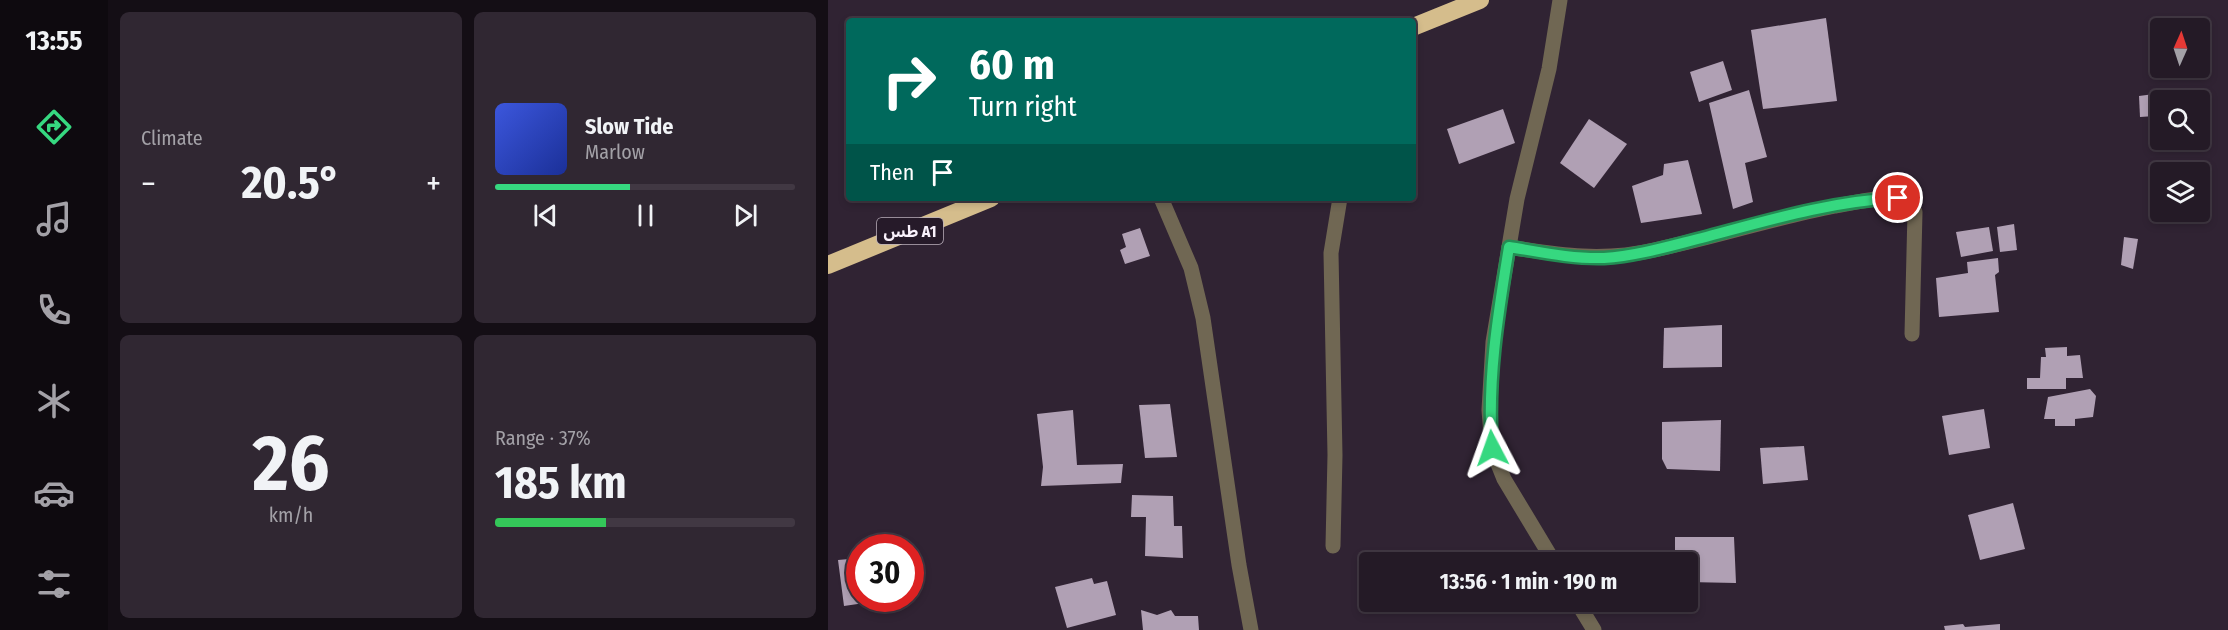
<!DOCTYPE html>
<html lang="en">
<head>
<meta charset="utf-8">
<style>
  :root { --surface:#241a26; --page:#302732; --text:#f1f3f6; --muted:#a3a1a7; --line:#413843; --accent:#36d880 }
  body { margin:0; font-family:"Fira Sans Condensed","Noto Sans Arabic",sans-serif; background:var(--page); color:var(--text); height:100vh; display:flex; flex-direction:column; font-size:22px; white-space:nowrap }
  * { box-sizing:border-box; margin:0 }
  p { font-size:20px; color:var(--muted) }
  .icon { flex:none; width:33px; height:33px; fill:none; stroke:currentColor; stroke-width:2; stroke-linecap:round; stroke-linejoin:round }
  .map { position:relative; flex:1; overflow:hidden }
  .panel { display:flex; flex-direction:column; gap:12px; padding:12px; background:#140e15; width:720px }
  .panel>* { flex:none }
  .top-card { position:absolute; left:18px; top:18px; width:570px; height:183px; border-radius:6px; box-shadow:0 3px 9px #0003,0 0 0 2px var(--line); background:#00695c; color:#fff; overflow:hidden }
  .needle { width:39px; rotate:3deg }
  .tools { position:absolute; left:1322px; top:18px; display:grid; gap:12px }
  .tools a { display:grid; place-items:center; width:60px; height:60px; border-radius:6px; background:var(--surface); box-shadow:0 3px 9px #0003,0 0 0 2px var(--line); font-size:30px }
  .speed { position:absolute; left:18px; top:534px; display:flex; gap:12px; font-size:30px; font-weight:700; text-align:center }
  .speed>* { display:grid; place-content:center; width:78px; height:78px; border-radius:50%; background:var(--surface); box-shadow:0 3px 9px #0003,0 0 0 2px var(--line); line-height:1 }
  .speed .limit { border:9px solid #d22; background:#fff; color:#111 }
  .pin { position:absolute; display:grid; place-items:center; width:51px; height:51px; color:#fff; margin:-26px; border:3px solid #fff; border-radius:50%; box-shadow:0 2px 6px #0007 }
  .me { position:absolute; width:66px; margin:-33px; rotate:356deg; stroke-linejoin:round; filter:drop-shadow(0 0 4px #0008) }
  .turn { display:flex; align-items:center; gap:21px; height:126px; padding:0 24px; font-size:27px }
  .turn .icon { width:78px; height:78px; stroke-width:2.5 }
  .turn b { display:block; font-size:42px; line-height:51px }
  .then { display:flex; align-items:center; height:57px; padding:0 24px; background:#0003; gap:12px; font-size:22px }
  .big { font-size:45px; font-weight:700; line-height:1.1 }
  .panel .tile { flex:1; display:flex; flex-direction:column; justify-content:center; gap:9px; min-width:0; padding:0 21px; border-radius:9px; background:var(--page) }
  .panel .dial { align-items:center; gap:0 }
  .dial b { font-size:78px; line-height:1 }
  .song { display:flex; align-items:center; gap:18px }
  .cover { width:72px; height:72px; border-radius:9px; background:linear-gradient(135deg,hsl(230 70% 55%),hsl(230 70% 35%)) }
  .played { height:6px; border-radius:3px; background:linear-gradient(90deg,var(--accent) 45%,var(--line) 45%) }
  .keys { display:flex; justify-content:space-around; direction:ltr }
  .heat { display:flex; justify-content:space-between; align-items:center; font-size:33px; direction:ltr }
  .charge { height:9px; border-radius:4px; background:linear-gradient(90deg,#34c759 37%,var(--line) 0) }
  .panel .tiles { flex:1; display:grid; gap:12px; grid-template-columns:repeat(2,1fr) }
  .trip { position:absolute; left:531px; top:552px; width:339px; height:60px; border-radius:6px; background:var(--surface); box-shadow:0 3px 9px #0003,0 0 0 2px var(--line); font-weight:700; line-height:60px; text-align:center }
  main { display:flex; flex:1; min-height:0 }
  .tab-bar { display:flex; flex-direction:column; width:108px; justify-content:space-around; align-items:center; background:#0e0a0f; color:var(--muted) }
  .tab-bar .icon { width:42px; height:42px }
  .tab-bar .current { color:var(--accent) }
  .tab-bar b { font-size:27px; color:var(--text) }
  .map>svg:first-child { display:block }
  .building { fill:#b0a0b4 }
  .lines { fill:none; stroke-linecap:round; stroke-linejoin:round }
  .minor { stroke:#706753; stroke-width:15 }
  .highway { stroke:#d5bd8c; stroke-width:18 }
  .route-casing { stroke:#238c53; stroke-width:15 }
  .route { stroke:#36d880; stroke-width:10 }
  .labels { text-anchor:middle; stroke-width:6; stroke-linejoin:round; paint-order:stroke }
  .shield { fill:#261a29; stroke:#bab0bc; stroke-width:1.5 }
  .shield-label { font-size:16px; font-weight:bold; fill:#f9f1fb }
</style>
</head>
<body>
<main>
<nav class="tab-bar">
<b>13:55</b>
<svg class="icon current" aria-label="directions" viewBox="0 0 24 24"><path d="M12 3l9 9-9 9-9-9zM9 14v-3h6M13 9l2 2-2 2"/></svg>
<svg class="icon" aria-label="music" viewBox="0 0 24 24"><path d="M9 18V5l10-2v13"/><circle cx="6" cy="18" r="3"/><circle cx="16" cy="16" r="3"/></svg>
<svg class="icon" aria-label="phone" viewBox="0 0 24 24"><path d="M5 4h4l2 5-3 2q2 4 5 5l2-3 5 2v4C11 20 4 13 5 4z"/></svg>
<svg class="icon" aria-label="climate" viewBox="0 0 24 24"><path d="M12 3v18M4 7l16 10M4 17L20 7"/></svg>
<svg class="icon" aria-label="car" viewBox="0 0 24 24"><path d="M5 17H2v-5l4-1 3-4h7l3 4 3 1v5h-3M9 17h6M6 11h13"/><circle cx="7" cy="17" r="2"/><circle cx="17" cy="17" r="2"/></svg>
<svg class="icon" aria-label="filters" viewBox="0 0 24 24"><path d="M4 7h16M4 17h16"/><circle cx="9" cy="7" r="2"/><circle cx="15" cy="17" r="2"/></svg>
</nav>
<section class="panel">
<div class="tiles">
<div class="tile"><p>Climate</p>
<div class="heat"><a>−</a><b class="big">20.5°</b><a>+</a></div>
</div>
<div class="tile">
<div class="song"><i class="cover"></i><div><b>Slow Tide</b><p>Marlow</p></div></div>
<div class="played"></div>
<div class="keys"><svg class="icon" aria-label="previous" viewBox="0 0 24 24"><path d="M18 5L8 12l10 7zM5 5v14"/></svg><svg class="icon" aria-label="pause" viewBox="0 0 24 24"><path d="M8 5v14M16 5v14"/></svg><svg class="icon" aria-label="next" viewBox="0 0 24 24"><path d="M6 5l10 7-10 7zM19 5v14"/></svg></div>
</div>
<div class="tile dial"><b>26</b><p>km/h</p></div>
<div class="tile"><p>Range · 37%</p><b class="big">185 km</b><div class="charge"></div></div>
</div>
</section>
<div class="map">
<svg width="1400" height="630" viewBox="0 0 1400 630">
  <rect width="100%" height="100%" fill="#302333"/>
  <g class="building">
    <path d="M998,18L1009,101L935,109L923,30Z"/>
    <path d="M895,61L904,90L871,102L862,72Z"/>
    <path d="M921,90L939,157L917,163L925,202L905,209L881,103Z"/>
    <path d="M1326,94L1327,116L1312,117L1311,96Z"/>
    <path d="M675,109L687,143L631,164L619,129Z"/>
    <path d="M761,119L799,144L766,188L732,163Z"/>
    <path d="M860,160L874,214L813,223L804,186L835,175L836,164Z"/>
    <path d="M1186,224L1189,250L1172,252L1169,227Z"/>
    <path d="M1161,227L1165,251L1133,257L1128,232Z"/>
    <path d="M312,228L322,256L297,264L292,250L298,247L294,234Z"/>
    <path d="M1296,237L1310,239L1305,269L1293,265Z"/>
    <path d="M1170,258L1171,272L1167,275L1171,312L1111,317L1108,278L1140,273L1139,262Z"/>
    <path d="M894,325V367L835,368L836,328Z"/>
    <path d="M1239,347V356L1252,355L1255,378H1238V389H1199V378H1212L1213,357H1218L1217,348Z"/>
    <path d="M1262,389L1268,396L1265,417L1247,419V426H1227V419H1216L1220,397Z"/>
    <path d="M342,404L349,457L317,458L311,405Z"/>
    <path d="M1156,409L1162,448L1121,455L1114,416Z"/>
    <path d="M245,410L249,465L295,464L293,483L213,486L215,467L209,414Z"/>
    <path d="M893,420L892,471L839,469L834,459V422Z"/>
    <path d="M976,446L980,480L935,484L932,448Z"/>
    <path d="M304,495L345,496L346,526H354L355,558L317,556L318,517H303Z"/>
    <path d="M1185,503L1197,549L1152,560L1140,515Z"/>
    <path d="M847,537H906L908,583L860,582V562H847Z"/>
    <path d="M32,558V598L57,600L16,606L10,560Z"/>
    <path d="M264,578L266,584L279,581L288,615L239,628L227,587Z"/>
    <path d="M313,610L329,615L343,610L347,616H370L371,630H315Z"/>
    <path d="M1135,624L1137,627L1172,624V630H1117L1116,626Z"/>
  </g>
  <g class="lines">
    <g class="minor">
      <path d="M333,198L363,268L375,318L411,565L423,630"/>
      <path d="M681,247C732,255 774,262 826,250C887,237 946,218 1007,206C1031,202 1056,195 1080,201L1087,212L1084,334"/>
      <path d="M505,546L507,455L503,253L512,198"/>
      <path d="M726,562L676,479L664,449L661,410L665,342L689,199L721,69L732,0"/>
      <path d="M749,602L766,630"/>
    </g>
    <g class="highway">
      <path d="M585,27L652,0"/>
      <path d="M0,265L163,198"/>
    </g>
  </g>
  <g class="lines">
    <defs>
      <path id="route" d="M664,448C659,380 670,314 681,247C712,252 744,259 776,258C809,256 842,246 874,238C938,221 1003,201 1070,198"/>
    </defs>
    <use href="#route" class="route-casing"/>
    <use href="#route" class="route"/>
  </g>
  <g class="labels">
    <rect class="shield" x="49" y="218" width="66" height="26" rx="4.5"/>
    <g class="shield-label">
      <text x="82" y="237">طس A1</text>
    </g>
  </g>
</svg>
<div class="tools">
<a><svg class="needle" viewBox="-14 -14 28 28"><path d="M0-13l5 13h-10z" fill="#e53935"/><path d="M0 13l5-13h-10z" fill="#a3a1a7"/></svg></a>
<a><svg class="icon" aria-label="search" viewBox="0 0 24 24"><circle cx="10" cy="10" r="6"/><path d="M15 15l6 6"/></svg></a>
<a><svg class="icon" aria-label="layers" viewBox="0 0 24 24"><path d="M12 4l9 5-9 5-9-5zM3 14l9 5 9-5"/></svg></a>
</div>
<div class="speed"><div class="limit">30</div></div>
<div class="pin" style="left:1070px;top:198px;background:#d93025"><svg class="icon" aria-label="arrive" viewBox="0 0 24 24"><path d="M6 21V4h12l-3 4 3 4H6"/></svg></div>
<svg class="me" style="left:664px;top:448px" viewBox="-20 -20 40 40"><path d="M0-17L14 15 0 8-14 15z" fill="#36d880" stroke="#fff" stroke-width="4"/></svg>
<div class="trip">13:56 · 1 min · 190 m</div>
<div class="top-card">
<div class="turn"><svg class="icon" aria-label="right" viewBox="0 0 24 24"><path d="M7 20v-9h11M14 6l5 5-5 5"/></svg><div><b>60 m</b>Turn right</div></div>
<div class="then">Then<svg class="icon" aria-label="arrive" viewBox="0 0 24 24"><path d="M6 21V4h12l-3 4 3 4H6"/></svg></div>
</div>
</div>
</main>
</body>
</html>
